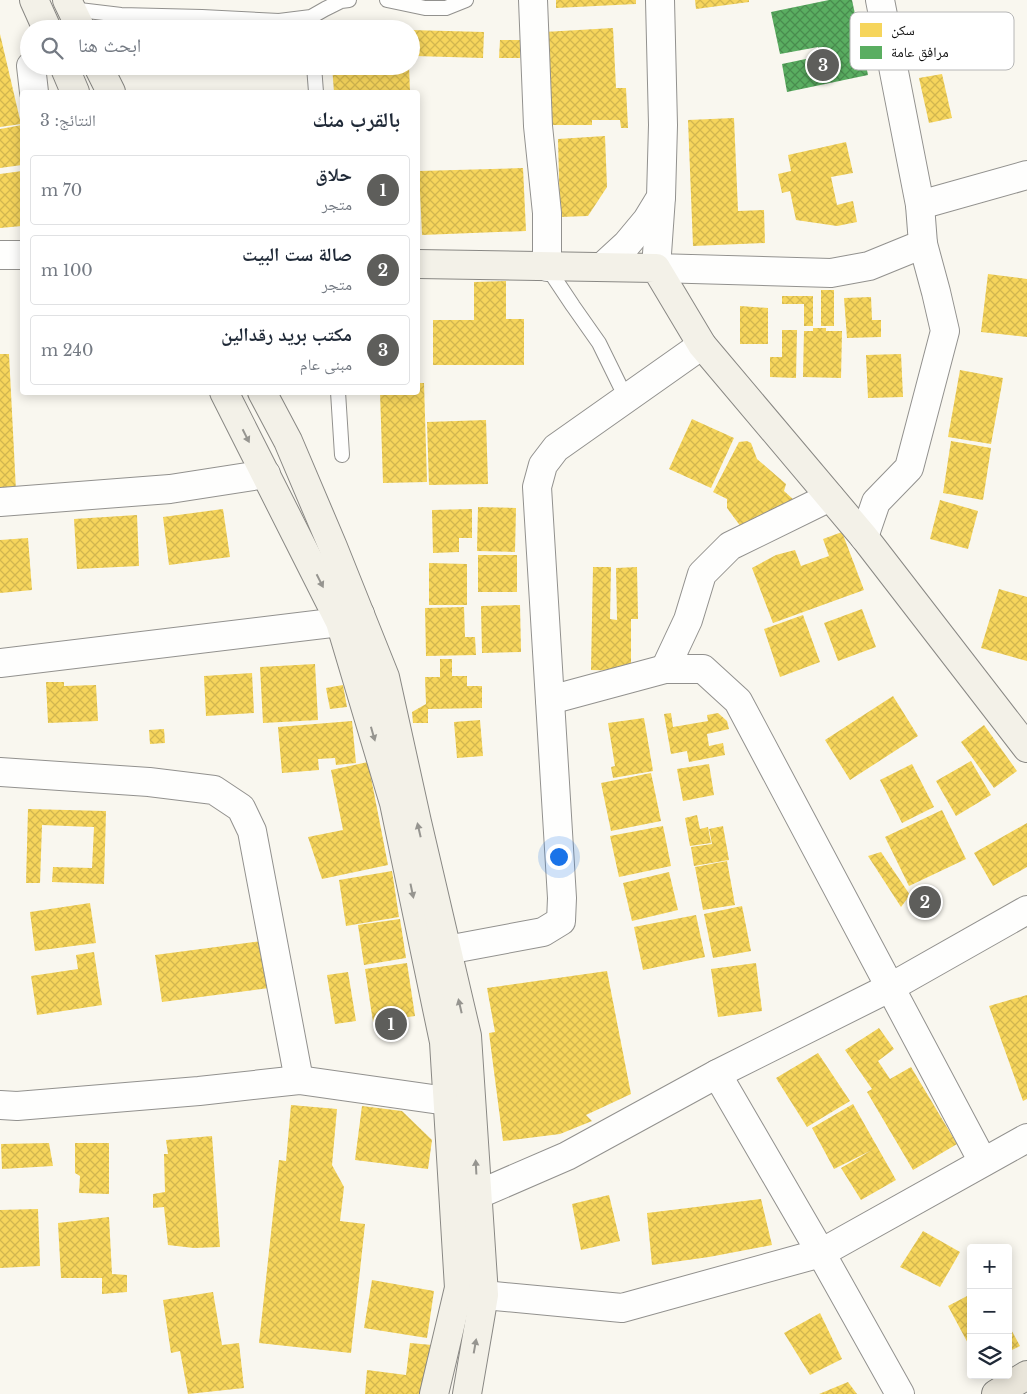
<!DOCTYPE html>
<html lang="ar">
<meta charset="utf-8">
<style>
:root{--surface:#fff;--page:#f2f2f3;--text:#1f2937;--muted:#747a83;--line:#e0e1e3;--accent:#5e5e5b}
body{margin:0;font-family:"Libre Baskerville","Noto Naskh Arabic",serif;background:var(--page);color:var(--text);direction:rtl}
.controls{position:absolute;right:15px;bottom:15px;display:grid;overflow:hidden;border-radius:5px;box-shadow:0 2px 12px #0003}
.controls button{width:45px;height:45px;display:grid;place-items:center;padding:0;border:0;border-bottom:1px solid var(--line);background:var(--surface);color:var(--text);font:25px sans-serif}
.you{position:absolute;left:558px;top:856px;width:18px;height:18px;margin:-12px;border:4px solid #fff;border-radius:50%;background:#1a73e8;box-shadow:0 0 0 8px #1a73e833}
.badge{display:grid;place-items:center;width:32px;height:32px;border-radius:50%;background:var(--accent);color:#fff;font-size:16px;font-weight:700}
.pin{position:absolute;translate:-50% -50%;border:2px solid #fff;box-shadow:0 1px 5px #0006}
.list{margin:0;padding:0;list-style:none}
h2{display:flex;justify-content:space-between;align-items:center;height:65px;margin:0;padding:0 20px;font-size:21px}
h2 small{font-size:16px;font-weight:400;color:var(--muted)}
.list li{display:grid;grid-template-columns:32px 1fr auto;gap:15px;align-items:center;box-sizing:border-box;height:70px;margin:0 10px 10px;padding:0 10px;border:1px solid var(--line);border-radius:5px}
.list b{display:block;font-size:19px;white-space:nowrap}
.list p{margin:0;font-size:16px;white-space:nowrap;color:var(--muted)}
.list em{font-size:16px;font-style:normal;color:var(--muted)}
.icon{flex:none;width:28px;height:28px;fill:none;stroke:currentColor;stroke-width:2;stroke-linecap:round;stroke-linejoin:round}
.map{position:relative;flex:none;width:1027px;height:1394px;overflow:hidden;direction:ltr}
.search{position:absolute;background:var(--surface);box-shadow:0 2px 12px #0003;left:20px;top:20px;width:400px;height:55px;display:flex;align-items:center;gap:12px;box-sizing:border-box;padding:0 18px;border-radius:28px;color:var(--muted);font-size:19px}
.panel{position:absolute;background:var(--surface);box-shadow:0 2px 12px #0003;left:20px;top:90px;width:400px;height:305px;border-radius:5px;direction:rtl}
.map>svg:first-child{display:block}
.homes{fill:url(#homes-cross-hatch)}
.public{fill:url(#public-cross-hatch)}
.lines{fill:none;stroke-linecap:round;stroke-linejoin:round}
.lane-casing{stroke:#92918e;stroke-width:16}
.street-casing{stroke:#92918e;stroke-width:30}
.secondary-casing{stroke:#898884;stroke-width:30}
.primary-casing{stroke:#7f7f7b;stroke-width:30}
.lane{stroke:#fefefd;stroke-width:14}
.street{stroke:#fefefd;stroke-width:28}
.secondary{stroke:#f3f1e8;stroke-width:28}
.primary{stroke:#e9e5da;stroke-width:28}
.oneway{fill:#969590}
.key{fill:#fff;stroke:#b6b6b6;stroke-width:1}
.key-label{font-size:14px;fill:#0b0b0b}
</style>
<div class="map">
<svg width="1027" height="1394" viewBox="0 0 1027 1394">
<defs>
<pattern id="homes-cross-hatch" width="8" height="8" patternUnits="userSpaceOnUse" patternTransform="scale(1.25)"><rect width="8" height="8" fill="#f6d55c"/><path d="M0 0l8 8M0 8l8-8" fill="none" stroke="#d2b64f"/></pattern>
<pattern id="public-cross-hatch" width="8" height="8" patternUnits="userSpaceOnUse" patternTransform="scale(1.25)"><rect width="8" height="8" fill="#5aae61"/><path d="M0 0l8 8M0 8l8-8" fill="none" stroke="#498c4e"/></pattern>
</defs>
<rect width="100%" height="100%" fill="#f9f7ef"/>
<!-- homes -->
<g class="homes">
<path d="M556 0H636V4L556 8Z"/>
<path d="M695 0H749V2L696 9Z"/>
<path d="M613 28 616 88H626L628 128H621L620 120H592V125H549L544 32Z"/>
<path d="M411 30 484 32 483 58 415 56 416 44H411Z"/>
<path d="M0 34 21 124 0 127Z"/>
<path d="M500 40H520V58H499Z"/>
<path d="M332 66H409L410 92H334Z"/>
<path d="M942 74 952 118 929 123 919 78Z"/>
<path d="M734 118 738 211 764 210 765 243 693 246 688 120Z"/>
<path d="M22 125V165L0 168V129Z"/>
<path d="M605 136 607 187 588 216 560 217 558 139Z"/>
<path d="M846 142 853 173 831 177 837 205 853 201 857 222 837 226 796 220 790 191 782 193 778 174 791 171 788 155Z"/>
<path d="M523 168 526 231 422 235 419 171Z"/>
<path d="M22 171V226L0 228V174Z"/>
<path d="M988 274 1027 279V337L981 332Z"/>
<path d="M506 281V319H524V365H433V320H474V282Z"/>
<rect x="821" y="290" width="13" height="36"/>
<path d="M782 296H813V326H804V304H782Z"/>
<path d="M871 297 872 320H881V337L847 338 844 298Z"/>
<path d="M740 306 768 308V344H740Z"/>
<path d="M813 328H826V331H842L841 378 803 377 804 331H813Z"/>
<path d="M782 330H797L796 378 770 377V357H782Z"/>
<path d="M0 354H9L16 491 0 492Z"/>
<path d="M901 354 903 397 868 398 866 355Z"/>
<path d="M960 370 1003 378 991 444 948 437Z"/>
<path d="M418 383H424L427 482 383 483 380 392H418Z"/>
<path d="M692 419 734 438 711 488 669 469Z"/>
<path d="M486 420 488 484 429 485 427 422Z"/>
<path d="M747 441 751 443 757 459 786 484 784 491 794 500 792 505 741 527 727 508V499L713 492 739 442Z"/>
<path d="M951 441 991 448 983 500 943 493Z"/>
<path d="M940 500 978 511 968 549 930 539Z"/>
<path d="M478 507 516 508 515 552 477 551Z"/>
<path d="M223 509 230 557 169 565 163 517Z"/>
<path d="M472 509V538H459V552L433 553 432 510Z"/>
<path d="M137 515 139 566 77 569 74 519Z"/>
<path d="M842 532 864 590 773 623 752 568 776 555 795 550 801 566 829 556 823 539Z"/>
<path d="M28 538 32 590 0 593V540Z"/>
<rect x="478" y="555" width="39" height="37"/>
<path d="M429 563 467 564V605H429Z"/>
<path d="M593 567H611L610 619 617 620 616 568 637 567 638 619H631V671L591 670Z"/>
<path d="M999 589 1027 597V661L981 648Z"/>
<path d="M520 605 521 652 482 653 481 606Z"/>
<path d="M464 607 465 637H475L476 655 426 656 425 608Z"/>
<path d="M862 609 876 647 838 661 824 623Z"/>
<path d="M803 615 820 662 780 677 764 629Z"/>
<path d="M440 659H452V676H467V686H482V708L428 709V723H413L412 712 426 704 425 677H440Z"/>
<path d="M315 664 318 720 263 723 260 667Z"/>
<path d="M252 673 254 713 206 716 204 676Z"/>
<path d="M46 682H64V686L96 685 98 721 48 723Z"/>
<path d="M343 685 347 707 330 709 326 688Z"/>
<path d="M893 696 918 736 850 780 825 740Z"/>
<path d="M671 713 673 727 708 721 707 715 718 713 727 721 729 729 707 734 709 746 723 743 725 755 689 762 687 751 671 754 664 714Z"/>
<path d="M644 718 653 771 613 778 611 767 615 766 608 723Z"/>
<path d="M480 720 483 756 457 758 454 722Z"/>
<path d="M352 721 356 763 336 765 335 758 318 759 319 770 282 773 278 727Z"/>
<path d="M984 725 1017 771 994 788 961 742Z"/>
<path d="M164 729 165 743 150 744 149 730Z"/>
<path d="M971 761 991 795 956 816 936 781Z"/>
<path d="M368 762 388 865 322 879 308 837 343 830 331 770Z"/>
<path d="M709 764 714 795 683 801 677 769Z"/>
<path d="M912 764 934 807 902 823 880 780Z"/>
<path d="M651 773 661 821 611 831 601 783Z"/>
<path d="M28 809 106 811 104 884 52 882 53 867 92 868 94 827 42 825 40 883H26Z"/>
<path d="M942 810 966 859 909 886 885 837Z"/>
<path d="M697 815 700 829 708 827 711 843 690 846 685 818Z"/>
<path d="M1027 823V867L993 886 974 853Z"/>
<path d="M663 826 671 866 619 877 610 836Z"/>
<path d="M723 826 729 860 694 866 691 847 712 844 709 829Z"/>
<path d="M881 852 910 895 901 907 868 856Z"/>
<path d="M727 861 735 905 703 910 695 867Z"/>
<path d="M392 871 399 917 346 926 339 880Z"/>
<path d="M669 872 678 910 632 921 623 883Z"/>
<path d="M90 903 96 943 35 951 30 912Z"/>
<path d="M742 906 751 951 713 958 704 914Z"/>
<path d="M696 915 705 957 643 970 634 927Z"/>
<path d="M400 919 406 958 364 965 358 925Z"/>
<path d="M262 941 269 988 162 1002 155 955Z"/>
<path d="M94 952 102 1005 37 1015 31 976 78 969 76 955Z"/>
<path d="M407 963 415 1016 373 1022 365 969Z"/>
<path d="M756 963 762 1011 718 1017 711 969Z"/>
<path d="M607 971 631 1094 586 1115 592 1121 560 1134 503 1141 489 1033 495 1032 487 988Z"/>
<path d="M348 972 356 1021 335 1024 327 975Z"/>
<path d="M1027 995V1099L1023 1101 989 1006Z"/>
<path d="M879 1028 894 1049 878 1061 890 1079 911 1067 957 1144 913 1170 867 1092 872 1089 845 1050Z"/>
<path d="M818 1053 850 1101 807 1127 776 1078Z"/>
<path d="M853 1104 896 1180 861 1200 841 1168 872 1150 834 1169 812 1128Z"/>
<path d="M291 1105 337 1109 332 1165 344 1187 340 1221 365 1224 351 1353 259 1343 279 1160 286 1161Z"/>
<path d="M362 1106 402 1111 432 1140 428 1169 355 1160Z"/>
<path d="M212 1136 220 1247 194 1248 168 1245 164 1207 153 1208V1194L165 1192 164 1154H168L166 1140Z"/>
<path d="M49 1143 53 1166 2 1169 1 1144Z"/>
<path d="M75 1143H109V1194L79 1193 80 1176 75 1173Z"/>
<path d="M609 1195 620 1241 581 1250 572 1204Z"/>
<path d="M761 1199 772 1245 709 1257 652 1265 647 1213Z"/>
<path d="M38 1209 40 1266 0 1268V1210Z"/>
<path d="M109 1217 112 1274 127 1275V1292L102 1294V1278H61L58 1223Z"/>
<path d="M923 1231 960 1252 940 1287 900 1267Z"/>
<path d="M372 1280 434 1291 427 1338 364 1328Z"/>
<path d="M213 1292 222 1345 239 1343 244 1388 188 1394 180 1351 171 1353 163 1300Z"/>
<path d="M971 1294V1349L948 1306Z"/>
<path d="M820 1313 842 1359 810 1375 784 1333Z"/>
<path d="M1008 1324 1020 1346 1008 1352Z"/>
<path d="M410 1343 432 1345 426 1394H365L367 1370 406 1375Z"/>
<path d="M848 1382 857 1394H819Z"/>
</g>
<!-- public -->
<path class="public" d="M829 0H852L868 75 787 92 782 64 820 56 818 47 780 54 771 12Z"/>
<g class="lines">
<!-- lane casing -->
<g class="lane-casing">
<g id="lane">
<path d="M387 0 425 8H446L466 0"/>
<path d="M71 9 121 15 202 17 279 21 311 17 325 9 341 1 349 0"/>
<path d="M314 66 316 92"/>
<path d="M547 267 573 306 599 343 626 398"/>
<path d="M338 392 342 455"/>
</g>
</g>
<!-- street casing -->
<g class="street-casing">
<g id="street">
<path d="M533 0 538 126 547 213V267"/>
<path d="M880 0 920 205 1027 175"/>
<path d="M31 66 34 92"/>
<path d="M661 197 656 268 831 273 869 266 923 244 920 205"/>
<path d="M0 255H22"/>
<path d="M602 267 627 244 647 220 661 197 663 125 660 0"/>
<path d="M0 502 170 489 266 474"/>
<path d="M864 537 876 502 909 468 945 331 936 292 923 244"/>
<path d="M0 663 340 622 360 614"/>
<path d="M665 669 688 620 702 574 730 546 830 497"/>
<path d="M550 700 665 669H703L738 701 983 1162"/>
<path d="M0 772 149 782 214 790 241 808 252 831 299 1080"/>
<path d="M447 950 543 932 561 921 562 898 537 487 543 465 556 448 702 345"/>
<path d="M717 1074 821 1253 900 1394"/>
<path d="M0 1105 17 1106 199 1091 299 1080 447 1101"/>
<path d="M477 1195 567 1156 717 1074 891 987 1027 910"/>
<path d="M484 1295 622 1308 821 1253 1027 1138"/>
</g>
</g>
<!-- secondary casing -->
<g class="secondary-casing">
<g id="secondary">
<path d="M34 0 47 29"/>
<path d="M67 0 81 29"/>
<path d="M64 66 75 92"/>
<path d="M98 66 111 92"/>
<path d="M418 264 656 268 702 345 864 537 1027 748"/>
<path d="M224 392 340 622 394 803 444 1042 459 1288 434 1394"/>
<path d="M262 392 288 441 333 547 385 677 417 822 467 1036 484 1295 467 1394"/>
</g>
</g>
<!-- primary casing -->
<g class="primary-casing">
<path id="primary" d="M996 1394 1027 1375"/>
</g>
<!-- lane -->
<use href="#lane" class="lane"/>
<!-- street -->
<use href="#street" class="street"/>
<!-- secondary -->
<use href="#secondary" class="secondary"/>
<!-- primary -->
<use href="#primary" class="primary"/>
</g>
<!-- one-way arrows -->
<defs><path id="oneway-solid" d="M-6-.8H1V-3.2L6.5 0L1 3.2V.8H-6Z" transform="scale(1.25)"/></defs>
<g class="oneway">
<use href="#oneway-solid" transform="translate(246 436) rotate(63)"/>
<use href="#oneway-solid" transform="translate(320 581) rotate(63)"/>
<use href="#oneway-solid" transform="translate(373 734) rotate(74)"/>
<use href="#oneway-solid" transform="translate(419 830) rotate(-103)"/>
<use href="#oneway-solid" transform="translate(412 891) rotate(78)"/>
<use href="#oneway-solid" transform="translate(460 1006) rotate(-103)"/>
<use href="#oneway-solid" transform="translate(476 1167) rotate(-93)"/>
<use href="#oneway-solid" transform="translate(475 1346) rotate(-80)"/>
</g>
<!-- legend -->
<rect x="850" y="12" width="164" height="58" rx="8" class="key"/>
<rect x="860" y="23" width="22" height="14" fill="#f6d55c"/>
<rect x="860" y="46" width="22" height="13" fill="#5aae61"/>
<g class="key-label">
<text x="891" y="35">سكن</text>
<text x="891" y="57">مرافق عامة</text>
</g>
</svg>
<div class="controls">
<button>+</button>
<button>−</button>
<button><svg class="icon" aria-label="layers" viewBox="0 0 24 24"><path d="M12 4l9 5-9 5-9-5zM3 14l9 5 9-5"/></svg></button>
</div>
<div class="you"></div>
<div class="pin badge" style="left:391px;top:1024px">1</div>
<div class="pin badge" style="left:925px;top:902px">2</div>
<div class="pin badge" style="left:823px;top:65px">3</div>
<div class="search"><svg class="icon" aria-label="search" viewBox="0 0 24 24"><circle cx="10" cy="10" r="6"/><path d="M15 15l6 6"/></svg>ابحث هنا</div>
<section class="panel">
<h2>بالقرب منك<small>النتائج: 3</small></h2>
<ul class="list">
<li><span class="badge">1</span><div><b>حلاق</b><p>متجر</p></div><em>70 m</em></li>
<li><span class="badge">2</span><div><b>صالة ست البيت</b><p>متجر</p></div><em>100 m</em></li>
<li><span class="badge">3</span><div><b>مكتب بريد رقدالين</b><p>مبنى عام</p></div><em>240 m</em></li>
</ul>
</section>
</div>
